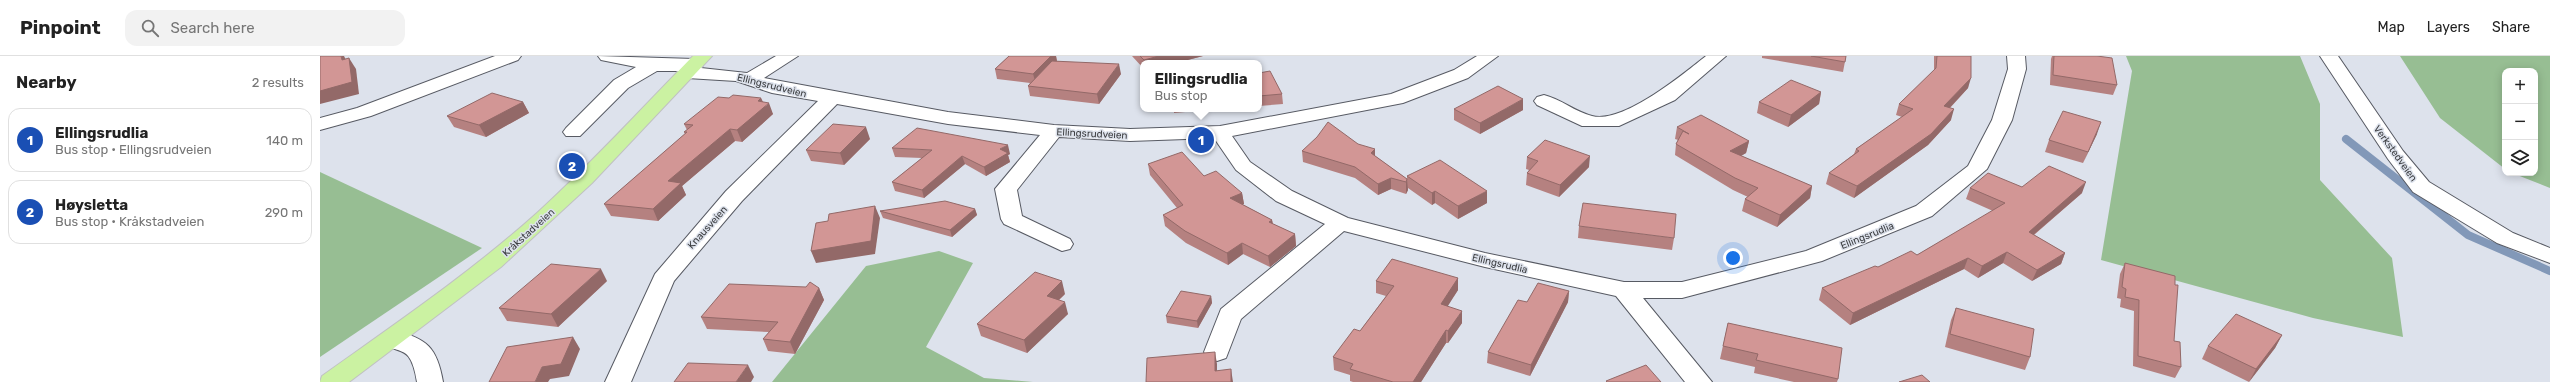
<!DOCTYPE html>
<meta charset="utf-8">
<style>
:root{--surface:#fff;--page:#f2f2f2;--text:#222;--muted:#767676;--line:#e0e0e0;--accent:#db2777}
body{margin:0;font-family:Rubik,sans-serif;background:var(--page);color:var(--text)}
.controls{position:absolute;right:12px;top:12px;display:grid;overflow:hidden;border-radius:8px;box-shadow:0 2px 10px #0003}
.controls button{width:36px;height:36px;display:grid;place-items:center;padding:0;border:0;border-bottom:1px solid var(--line);background:var(--surface);color:var(--text);font:20px sans-serif}
.you{position:absolute;left:1413px;top:202px;width:14px;height:14px;margin:-10px;border:3px solid #fff;border-radius:50%;background:#1a73e8;box-shadow:0 0 0 6px #1a73e833}
.badge{display:grid;place-items:center;width:26px;height:26px;border-radius:50%;background:var(--accent);color:#fff;font-size:13px;font-weight:700}
.pin{position:absolute;translate:-50% -50%;border:2px solid #fff;box-shadow:0 1px 4px #0006}
.popup{position:absolute;left:820px;top:4px;width:122px;height:52px;box-sizing:border-box;display:grid;place-content:center;border-radius:8px;background:var(--surface);filter:drop-shadow(0 1px 3px #0005);font-size:13px;white-space:nowrap;color:var(--muted)}
.popup b{font-size:15px;color:var(--text)}
.popup::after{content:'';position:absolute;left:50%;top:100%;margin-left:-8px;border:8px solid transparent;border-top-color:var(--surface)}
.list{margin:0;padding:0;list-style:none}
h2{display:flex;justify-content:space-between;align-items:center;height:52px;margin:0;padding:0 16px;font-size:17px}
h2 small{font-size:13px;font-weight:400;color:var(--muted)}
.list li{display:grid;grid-template-columns:26px 1fr auto;gap:12px;align-items:center;box-sizing:border-box;height:64px;margin:0 8px 8px;padding:0 8px;border:1px solid var(--line);border-radius:12px}
.list b{display:block;font-size:15px;white-space:nowrap}
.list p{margin:0;font-size:13px;white-space:nowrap;color:var(--muted)}
.list em{font-size:13px;font-style:normal;color:var(--muted)}
.icon{flex:none;width:22px;height:22px;fill:none;stroke:currentColor;stroke-width:2;stroke-linecap:round;stroke-linejoin:round}
.map{position:relative;flex:none;width:2230px;height:326px;overflow:hidden}
header{display:flex;align-items:center;gap:24px;box-sizing:border-box;height:56px;padding:0 20px;background:var(--surface);border-bottom:1px solid var(--line)}
header strong{font-size:19px}
nav{display:flex;gap:22px;margin-inline-start:auto;font-size:14px}
.search{width:280px;height:36px;background:var(--page);display:flex;align-items:center;gap:10px;box-sizing:border-box;padding:0 14px;border-radius:12px;color:var(--muted);font-size:15px}
main{display:flex}
aside{flex:1;background:var(--surface)}
.map>svg:first-child{display:block}
.forest{fill:#97be93}
.lines{fill:none;stroke-linecap:round;stroke-linejoin:round}
.stream{stroke:#8298b8;stroke-width:8}
.minor-casing{stroke:#575a63;stroke-width:2}
.major-casing{stroke:#c0c1c2;stroke-width:2}
.minor{fill:#fff;fill-rule:evenodd}
.major{fill:#cbf2a2;fill-rule:evenodd}
.wall{fill:#b58180}
.shaded-wall{fill:#936968}
.building{fill:#d29695;stroke:#936968}
.labels{text-anchor:middle;stroke-width:3;stroke-linejoin:round;paint-order:stroke}
.street-label{font-size:10px;fill:#3a3c3f;stroke:#dde2ec}
</style>
<header>
<strong>Pinpoint</strong>
<div class="search"><svg class="icon" aria-label="search" viewBox="0 0 24 24"><circle cx="10" cy="10" r="6"/><path d="M15 15l6 6"/></svg>Search here</div>
<nav><a>Map</a><a>Layers</a><a>Share</a></nav>
</header>
<main>
<aside>
<h2>Nearby<small>2 results</small></h2>
<ul class="list">
<li><span class="badge" style="background:#1a4fb4">1</span><div><b>Ellingsrudlia</b><p>Bus stop · Ellingsrudveien</p></div><em>140 m</em></li>
<li><span class="badge" style="background:#1a4fb4">2</span><div><b>Høysletta</b><p>Bus stop · Kråkstadveien</p></div><em>290 m</em></li>
</ul>
</aside>
<div class="map">
<svg width="2230" height="326" viewBox="0 0 2230 326">
<rect width="100%" height="100%" fill="#dde2ec"/>
<!-- forest -->
<g class="forest">
<path d="M1806 0H1980L2000 48V124L2072 202 2083 281 1993 262 1781 204 1812 15Z"/>
<path d="M2080 0H2230V132L2192 117H2215V15H2185V113L2120 62Z"/>
<path d="M0 116 162 192 0 301Z"/>
<path d="M619 195 653 207 606 291 664 322 713 326H452L546 210Z"/>
</g>
<g class="lines">
<!-- stream -->
<path class="stream" d="M2026 83 2148 179 2230 215"/>
<!-- minor casing -->
<g class="minor-casing">
<g id="minor">
<path d="M175 0H201L198 4 51 60 0 74V62L37 52Z"/>
<path d="M278 0 374 3 380 5 383 9 381 12 427 17 456 0H478L444 22 628 56 734 69 810 73 900 70 1071 38 1134 14 1157 0H1178L1148 22 1083 47 912 80 930 106 972 135 1028 162 1165 197 1304 226H1362L1486 195 1596 150 1648 110 1672 64 1688 13 1687 0H1705L1706 13 1692 64 1667 113 1612 160 1502 205 1362 242H1323L1392 326H1365L1296 240 1165 211 1024 175 921 263 906 302 897 305 888 302 884 296 901 253 1005 168 956 145 916 114 894 82 810 85 739 81 697 134 702 160 750 183 753 188 750 193 742 195 684 168 681 163 675 133 720 79 628 68 517 48 422 145 354 225 311 326H285L335 218 406 135 498 45 452 37 416 25 367 22 360 20 359 15H337L308 32 260 80H246L243 76 246 72 294 24 316 11 281 4Z"/>
<path d="M1386 0H1406L1355 44 1299 70H1262L1217 49 1214 45 1217 41 1224 39C1241 43 1255 56 1272 60 1303 68 1362 19 1386 0Z"/>
<path d="M2000 0H2018L2083 95 2109 126 2193 177 2230 192V207L2177 187 2093 136 2068 103Z"/>
<path d="M74 274C107 283 117 291 123 326H97C90 281 75 304 62 282L65 276Z"/>
</g>
</g>
<!-- major casing -->
<g class="major-casing">
<path id="major" d="M373 0H392L272 127 181 211 29 326H0L2 320C75 268 150 217 217 157 272 107 321 53 373 0Z"/>
</g>
<!-- minor -->
<use href="#minor" class="minor"/>
<!-- major -->
<use href="#major" class="major"/>
</g>
<!-- wall -->
<g class="wall">
<path d="M689 0H736L737 5 801 18 779 48 710 40 708 30 710 27 677 23 675 13Z"/>
<path d="M812 0H883L856 7H823V12Z"/>
<path d="M1442 0H1526L1523 16 1442 2Z"/>
<path d="M1614 0H1651L1648 32 1630 52 1631 64 1608 89 1534 142 1506 128 1509 117 1534 98 1536 93 1582 61 1576 59 1579 48 1614 15Z"/>
<path d="M1732 0H1777L1797 29 1793 39 1730 29 1731 3Z"/>
<path d="M939 17 962 38 963 48 939 50Z"/>
<path d="M1501 36 1499 48 1468 71 1437 57 1439 46Z"/>
<path d="M409 42H441L443 46 453 58 422 86 415 85 362 130 366 139 338 165 291 160 284 148 365 78 364 76 367 74 364 68Z"/>
<path d="M203 46 209 57 166 81 134 71 127 60Z"/>
<path d="M854 53H899L854 57Z"/>
<path d="M1134 53 1203 54 1160 78 1134 64Z"/>
<path d="M1357 71 1429 85 1426 97 1421 100 1492 130 1490 142 1457 171 1422 155 1425 143 1428 141 1413 134 1355 99 1356 88 1358 84 1355 83Z"/>
<path d="M1777 78 1763 107 1725 96 1729 84Z"/>
<path d="M550 83 524 109 491 105 486 94Z"/>
<path d="M572 92 690 98 688 99 690 106 666 120 645 108 604 142 575 135 572 126 602 102 575 101Z"/>
<path d="M982 95 1055 100 1087 123V120L1167 147 1138 163 1115 147 1112 149 1088 132V134L1086 138 1071 133 1058 139 1035 122 983 106Z"/>
<path d="M1207 101 1269 111 1239 141 1206 129 1207 117 1209 114 1206 113Z"/>
<path d="M828 108 884 120 922 137 924 148H922L952 164 953 168 975 178 976 190 950 211 923 198 908 209 866 187 845 170 843 159 857 152 830 119Z"/>
<path d="M1702 131 1762 137 1714 179 1745 197 1741 208 1712 225 1683 207 1658 222 1644 213 1530 269 1499 244 1502 232 1558 211 1597 199 1673 155 1646 143 1650 132Z"/>
<path d="M655 153 657 159 632 181 563 162 560 155Z"/>
<path d="M1259 170 1354 182 1352 194 1258 182Z"/>
<path d="M1805 207 1855 229 1854 285 1861 311 1855 322 1813 310 1814 255 1800 251 1801 243 1797 242 1800 218Z"/>
<path d="M1138 222V234L1127 250 1142 267 1128 287H1126L1101 326H1033L1030 325V319L1014 314 1013 301 1040 275 1066 240 1056 237V225Z"/>
<path d="M287 225 238 271 187 265 179 252Z"/>
<path d="M499 232 504 244 475 298 448 295 443 283 449 276 387 273 381 261Z"/>
<path d="M1249 235 1248 246 1210 320 1167 307 1168 296 1207 246Z"/>
<path d="M745 238 739 244 748 258 707 297 661 280 657 268Z"/>
<path d="M891 240 892 247 878 272 847 267 846 260Z"/>
<path d="M1636 252 1710 301 1705 314 1625 291 1631 264Z"/>
<path d="M1408 267 1518 323 1517 326H1474L1434 317 1435 311 1400 303Z"/>
<path d="M1962 279 1955 292 1929 326 1882 303 1888 290Z"/>
</g>
<!-- shaded-wall -->
<g class="shaded-wall">
<path d="M21 0H24L27 6 22 4Z"/>
<path d="M731 0H736L737 6 716 28 713 18Z"/>
<path d="M839 0H883L856 7H825L824 4Z"/>
<path d="M29 2 36 13 39 38 0 48V35Z"/>
<path d="M799 8 801 18 779 48 777 38Z"/>
<path d="M1651 22 1648 32 1621 61 1624 50Z"/>
<path d="M1501 36 1499 48 1468 71 1471 59Z"/>
<path d="M441 42 445 51 449 47 453 58 422 86 417 74 438 45Z"/>
<path d="M1203 43V54L1160 78V67Z"/>
<path d="M203 46 209 57 166 81 159 69Z"/>
<path d="M1634 53 1631 64 1608 89 1534 142 1537 130Z"/>
<path d="M1781 66 1777 78 1763 107 1768 96Z"/>
<path d="M546 71 550 83 524 109 520 97Z"/>
<path d="M410 73 415 85 362 130 366 139 338 165 333 153 348 125Z"/>
<path d="M1429 85 1426 97 1408 107 1410 95Z"/>
<path d="M688 89 690 98 688 99 690 106 666 120 664 111 680 93Z"/>
<path d="M1055 93V103L1051 97Z"/>
<path d="M642 100 645 108 604 142 602 134Z"/>
<path d="M1270 100 1269 111 1239 141 1240 129Z"/>
<path d="M1071 122V133L1058 139V128Z"/>
<path d="M1087 123 1088 134 1086 138V126Z"/>
<path d="M1766 126 1762 137 1704 187 1709 176Z"/>
<path d="M1492 130 1490 142 1457 171 1460 159Z"/>
<path d="M1115 135V147L1112 149V137Z"/>
<path d="M1167 135V147L1138 163V150Z"/>
<path d="M922 137 924 148 911 153 910 142Z"/>
<path d="M555 150 560 162 555 198 496 207 491 195Z"/>
<path d="M655 153 657 159 632 181 630 174Z"/>
<path d="M952 164 954 175 949 166Z"/>
<path d="M975 178 976 190 950 211 948 200Z"/>
<path d="M922 187 923 198 908 209 907 197Z"/>
<path d="M1687 196 1683 207 1658 222 1662 210Z"/>
<path d="M1745 197 1741 208 1712 225 1717 214Z"/>
<path d="M1648 202 1644 213 1530 269 1533 257Z"/>
<path d="M281 213 287 225 238 271 231 258Z"/>
<path d="M1138 222V234L1121 261V248Z"/>
<path d="M742 225 745 238 730 252 727 240Z"/>
<path d="M499 232 504 244 475 298 470 286Z"/>
<path d="M1249 235 1248 246 1210 320 1211 309Z"/>
<path d="M891 240 892 247 878 272 877 265Z"/>
<path d="M745 246 748 258 707 297 704 284Z"/>
<path d="M1142 255V267L1128 287V275Z"/>
<path d="M1126 274V287L1101 326H1093Z"/>
<path d="M1962 279 1955 292 1929 326 1936 313Z"/>
<path d="M253 281 260 293 249 320 230 323 228 326H215L222 311Z"/>
<path d="M895 296 897 308V326L895 315Z"/>
<path d="M428 309 434 321 431 326H416Z"/>
<path d="M911 313 913 326H911Z"/>
</g>
<!-- building -->
<g class="building">
<path d="M0 0H21L22 4 29 2 32 26 0 35Z"/>
<path d="M689 0H731L713 18 675 13Z"/>
<path d="M820 0H839L824 4Z"/>
<path d="M1491 0H1526L1525 6Z"/>
<path d="M1617 0H1651V22L1624 50 1634 53 1611 78 1537 130 1509 117 1539 95 1536 93 1593 53 1579 48 1616 12Z"/>
<path d="M1734 0H1777L1792 2 1797 29 1733 19Z"/>
<path d="M732 5 799 8 777 38 708 30Z"/>
<path d="M950 15 962 38 939 40V17Z"/>
<path d="M1471 24 1501 36 1471 59 1439 46Z"/>
<path d="M1178 30 1203 43 1160 67 1134 53Z"/>
<path d="M172 37 203 46 159 69 127 60Z"/>
<path d="M413 39 441 42 438 45 449 47 417 74 410 73 348 125 361 127 333 153 284 148 367 76H364L373 69 364 68 398 41 409 42Z"/>
<path d="M1743 55 1781 66 1768 96 1729 84Z"/>
<path d="M1381 59 1429 85 1410 95 1492 130 1460 159 1425 143 1438 132 1415 122 1356 88 1363 75 1369 78 1357 71Z"/>
<path d="M1008 66 1038 88 1055 93 1051 97 1087 123 1086 126 1071 122 1058 128 1035 111 982 95 997 81Z"/>
<path d="M513 68 546 71 520 97 486 94Z"/>
<path d="M597 72 688 89 680 93 688 97 664 111 642 100 602 134 572 126 612 94 572 92Z"/>
<path d="M1225 84 1270 100 1240 129 1207 117 1218 105 1207 101Z"/>
<path d="M862 96 884 120 896 115 922 137 910 142 952 164 949 166 975 178 948 200 922 187 907 197 865 175 843 159 863 149 828 108Z"/>
<path d="M1120 104 1167 135 1138 150 1115 135 1112 137 1087 120Z"/>
<path d="M1729 110 1766 126 1709 176 1745 197 1717 214 1687 196 1662 210 1648 202 1533 257 1502 232 1555 210 1558 211 1591 195 1597 199 1685 147 1650 132 1668 117 1702 131Z"/>
<path d="M625 145 655 153 630 174 560 155Z"/>
<path d="M1263 147 1356 158 1354 182 1259 170Z"/>
<path d="M555 150 551 185 491 195 496 167 508 165 509 158Z"/>
<path d="M1072 203 1138 222 1121 248 1142 255 1128 275 1126 274 1093 326H1073L1030 313 1033 308 1013 301 1034 273 1040 275 1074 230 1056 225Z"/>
<path d="M1805 207 1855 220V229H1858L1854 285 1860 286 1861 311 1818 300 1819 244 1805 241 1806 233 1802 231Z"/>
<path d="M231 208 281 213 231 258 179 252Z"/>
<path d="M715 216 742 225 727 240 745 246 704 284 657 268Z"/>
<path d="M490 226 499 232 470 286 443 283 458 266 381 261 409 228 486 231Z"/>
<path d="M1218 227 1249 235 1211 309 1168 296 1198 244 1207 246Z"/>
<path d="M861 235 891 240 877 265 846 260Z"/>
<path d="M1636 252 1714 273 1710 301 1630 278Z"/>
<path d="M1916 258 1962 279 1936 313 1888 290Z"/>
<path d="M1408 267 1522 292 1518 323 1436 304 1438 298 1403 290Z"/>
<path d="M253 281 241 308 222 311 215 326H169L187 291Z"/>
<path d="M895 296V315L911 313V326H826L827 302Z"/>
<path d="M368 307 428 309 416 326H354Z"/>
<path d="M1326 309 1341 326H1287L1286 325Z"/>
<path d="M1602 319 1610 326H1579Z"/>
</g>
<g class="labels">
<!-- street labels -->
<g class="street-label">
<text transform="translate(452 29) rotate(14)" y="4">Ellingsrudveien</text>
<text transform="translate(772 77) rotate(3)" y="4">Ellingsrudveien</text>
<text transform="translate(2076 97) rotate(54)" y="4">Verkstedveien</text>
<text transform="translate(387 171) rotate(-48)" y="4">Knausveien</text>
<text transform="translate(208 176) rotate(-42)" y="4">Kråkstadveien</text>
<text transform="translate(1547 179) rotate(-22)" y="4">Ellingsrudlia</text>
<text transform="translate(1180 207) rotate(13)" y="4">Ellingsrudlia</text>
</g>
</g>
</svg>
<div class="controls">
<button>+</button>
<button>−</button>
<button><svg class="icon" aria-label="layers" viewBox="0 0 24 24"><path d="M12 4l9 5-9 5-9-5zM3 14l9 5 9-5"/></svg></button>
</div>
<div class="you"></div>
<div class="pin badge" style="left:881px;top:84px;background:#1a4fb4">1</div>
<div class="popup"><b>Ellingsrudlia</b>Bus stop</div>
<div class="pin badge" style="left:252px;top:110px;background:#1a4fb4">2</div>
</div>
</main>
